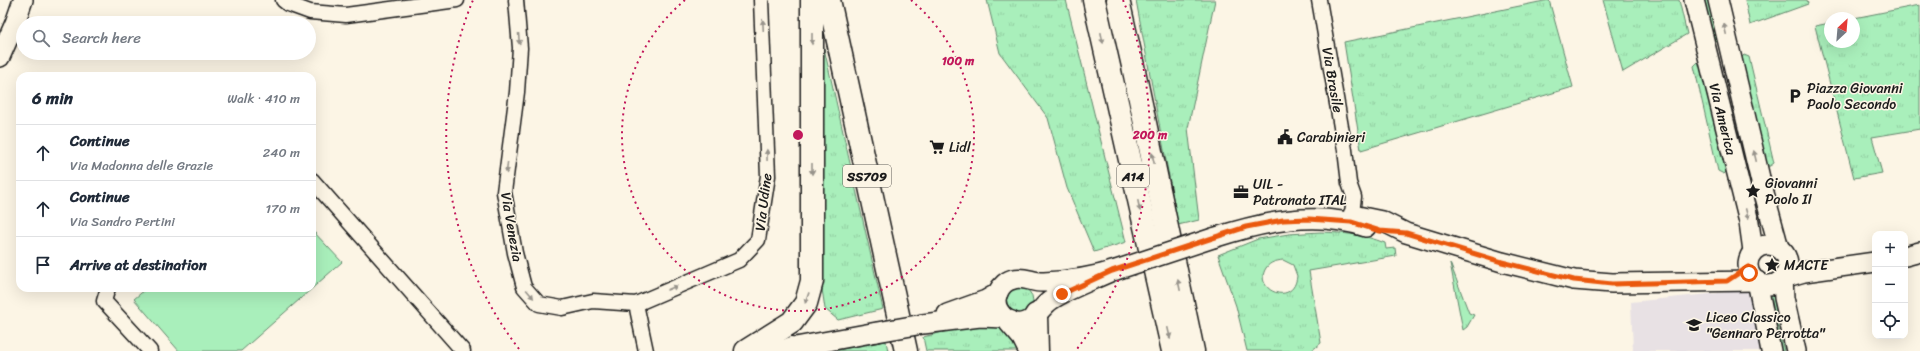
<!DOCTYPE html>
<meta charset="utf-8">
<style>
:root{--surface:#fff;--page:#f6f6f7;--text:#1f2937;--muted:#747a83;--line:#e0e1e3}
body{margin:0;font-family:Sriracha,sans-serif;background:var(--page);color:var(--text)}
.controls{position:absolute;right:12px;bottom:12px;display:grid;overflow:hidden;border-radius:8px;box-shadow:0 4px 16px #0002}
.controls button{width:36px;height:36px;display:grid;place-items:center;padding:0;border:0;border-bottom:1px solid var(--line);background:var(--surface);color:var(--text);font:20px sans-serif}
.compass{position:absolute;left:1824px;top:12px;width:36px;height:36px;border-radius:50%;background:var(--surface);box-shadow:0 4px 16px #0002;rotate:26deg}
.stop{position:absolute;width:12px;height:12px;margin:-9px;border:3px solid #ea580c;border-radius:50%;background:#fff}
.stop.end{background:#ea580c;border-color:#fff;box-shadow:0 1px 4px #0008}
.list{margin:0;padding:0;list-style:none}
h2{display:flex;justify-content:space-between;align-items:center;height:52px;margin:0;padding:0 16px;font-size:17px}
h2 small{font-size:13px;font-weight:400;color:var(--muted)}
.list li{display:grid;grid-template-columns:26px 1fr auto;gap:12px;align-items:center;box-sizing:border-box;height:56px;padding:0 16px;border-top:1px solid var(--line)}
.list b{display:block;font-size:15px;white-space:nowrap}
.list p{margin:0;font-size:13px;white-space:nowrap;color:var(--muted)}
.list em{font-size:13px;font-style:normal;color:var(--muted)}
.icon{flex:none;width:22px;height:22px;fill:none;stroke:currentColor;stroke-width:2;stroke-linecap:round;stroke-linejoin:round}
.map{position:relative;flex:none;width:1920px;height:351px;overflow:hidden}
.search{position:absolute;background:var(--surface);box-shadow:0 4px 16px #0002;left:16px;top:16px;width:300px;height:44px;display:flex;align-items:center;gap:10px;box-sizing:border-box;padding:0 14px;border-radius:22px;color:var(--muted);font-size:15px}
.panel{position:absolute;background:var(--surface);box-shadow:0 4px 16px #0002;left:16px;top:72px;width:300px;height:220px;border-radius:12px}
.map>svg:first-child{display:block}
.built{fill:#e8e1e4}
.grass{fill:url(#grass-tufts);stroke:#62866c;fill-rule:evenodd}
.pitch{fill:#a9efbb;stroke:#62866c}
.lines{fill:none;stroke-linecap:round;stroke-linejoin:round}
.street-casing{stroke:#1c1c1c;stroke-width:17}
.secondary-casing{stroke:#1c1c1c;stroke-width:22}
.highway-casing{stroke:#1c1c1c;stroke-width:25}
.street{stroke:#fcf5e5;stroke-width:14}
.secondary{stroke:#fcf5e5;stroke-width:19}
.highway{stroke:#fcf5e5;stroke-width:22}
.secondary-bridge-casing{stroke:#1c1c1c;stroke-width:22;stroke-linecap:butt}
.secondary-bridge{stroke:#fcf5e5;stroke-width:19}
.oneway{fill:#97938b}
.route{stroke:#ea580c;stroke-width:5}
.ring{fill:none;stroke:#c2185b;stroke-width:2;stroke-dasharray:2 4}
.labels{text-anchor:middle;stroke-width:3;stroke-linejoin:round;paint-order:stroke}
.shield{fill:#fcf5e5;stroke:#5f5d58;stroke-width:1}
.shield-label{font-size:13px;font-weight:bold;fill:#1c1c1c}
.street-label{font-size:14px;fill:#1c1c1c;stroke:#fcf5e5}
.poi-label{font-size:14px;fill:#1c1c1c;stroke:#fcf5e5;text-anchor:start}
.centre{fill:#c2185b;stroke:#fcf5e5;stroke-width:2}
.ring-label{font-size:12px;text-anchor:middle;font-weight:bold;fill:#c2185b;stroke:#fcf5e5;stroke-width:3;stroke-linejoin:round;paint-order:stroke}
</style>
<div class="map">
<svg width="1920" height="351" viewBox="0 0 1920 351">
<defs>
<pattern id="grass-tufts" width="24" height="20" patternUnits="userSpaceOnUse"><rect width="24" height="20" fill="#a9efbb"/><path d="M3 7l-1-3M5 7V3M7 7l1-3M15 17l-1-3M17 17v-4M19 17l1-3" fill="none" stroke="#91cca0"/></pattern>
</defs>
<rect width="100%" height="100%" fill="#fcf5e5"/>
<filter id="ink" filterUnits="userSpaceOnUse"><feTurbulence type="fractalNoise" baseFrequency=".025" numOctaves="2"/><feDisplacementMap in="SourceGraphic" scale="8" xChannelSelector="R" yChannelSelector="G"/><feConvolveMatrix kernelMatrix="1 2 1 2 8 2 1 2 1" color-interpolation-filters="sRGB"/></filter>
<g filter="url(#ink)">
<!-- built -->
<path class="built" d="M1748 290 1763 351H1633L1631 302Z"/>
<!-- grass -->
<g class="grass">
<path d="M987 0H1066L1126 242 1094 252 1067 188 1048 118 1000 53Z"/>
<path d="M1136 0H1215L1188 128 1199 220 1178 225Z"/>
<path d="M1549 0 1573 87 1361 150 1344 42Z"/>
<path d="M1603 0H1679L1687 34 1623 72Z"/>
<path d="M1702 0H1712L1722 40 1713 43Z"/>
<path d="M1745 0H1807L1808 4 1750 25Z"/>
<path d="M1920 5V129L1872 137 1882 173 1854 178 1815 26 1830 23V42H1854V18Z"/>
<path d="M821 35 883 309 838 320 825 309 821 282Z"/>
<path d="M1744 55 1749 57 1774 163 1770 166H1767L1740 59Z"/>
<path d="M1698 62 1701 63 1728 170 1724 174 1718 171 1694 66Z"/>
<path d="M1320 232C1345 233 1362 234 1385 243L1386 249 1395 248 1396 256 1309 271 1321 343 1311 351H1247L1236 306 1218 255 1258 239 1289 234ZM1283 260 1293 265 1297 276C1294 308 1252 290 1266 268 1270 262 1276 261 1283 260Z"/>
<path d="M1450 263 1469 313 1474 315 1467 327 1463 330Z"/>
<circle cx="1019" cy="301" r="14"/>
<path d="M1770 293 1774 295 1777 321 1784 351H1779L1776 321 1768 296Z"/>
<path d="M983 322 999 323 1024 351H926L923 337Z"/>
<path d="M886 341 888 351H832Z"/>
</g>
<!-- pitch -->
<path class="pitch" d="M312 230 342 262 241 351H179L134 299 147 288H312Z"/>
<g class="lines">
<!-- street casing -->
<g class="street-casing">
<g id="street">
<path d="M283 0 288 4 310 12 346 15 457 0"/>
<path d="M516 0 520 48 517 92 504 192 515 253 524 287 539 304 562 308 593 301 636 304 739 260 758 240 768 176 761 0"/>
<path d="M1319 0 1345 150 1349 183 1354 197 1352 213"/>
<path d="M312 180 463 351"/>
<path d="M108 288 104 301 150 351"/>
<path d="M636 304 646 351"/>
</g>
</g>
<!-- secondary casing -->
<g class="secondary-casing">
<g id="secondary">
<path d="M1694 0 1749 222 1753 251"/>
<path d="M1718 0 1760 178 1779 248"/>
<path d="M0 57 15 23 23 0"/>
<path d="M1353 215 1382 221 1406 233 1502 262 1574 280 1612 283 1757 281"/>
<path d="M1213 238C1262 222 1316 210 1366 227"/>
<circle cx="1768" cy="265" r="20"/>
<path d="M1905 256 1920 252"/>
<path d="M1112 271C1095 279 1066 290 1051 300 1042 306 1037 318 1026 322 1009 328 990 309 998 292 1001 286 1007 280 1014 279 1024 276 1034 283 1044 282 1067 281 1094 277 1116 270"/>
<path d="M1783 278 1804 272 1875 262"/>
<path d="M1783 278 1784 298 1796 351"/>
<path d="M1757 281 1771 351"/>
<path d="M947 314 986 300 998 293"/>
<path d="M923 324 980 317 1004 318"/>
<path d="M774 351 877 332"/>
</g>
</g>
<!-- highway casing -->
<g class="highway-casing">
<g id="highway">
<path d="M829 0 906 351"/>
<path d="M1094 0 1173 351"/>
<path d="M1118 0 1133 66 1193 351"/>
<path d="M1036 315 1037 351"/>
<path d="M1010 322 1023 337 1030 351"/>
<path d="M746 351 792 322 806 303 812 281V0"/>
<path d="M790 351 792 348"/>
</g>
</g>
<!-- street -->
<use href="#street" class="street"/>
<!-- secondary -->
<use href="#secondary" class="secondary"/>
<!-- highway -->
<use href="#highway" class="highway"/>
<!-- secondary-bridge casing -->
<g class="secondary-bridge-casing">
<g id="secondary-bridge">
<path d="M1116 270 1213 238"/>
<path d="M877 332 923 324"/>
</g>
</g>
<!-- secondary-bridge -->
<use href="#secondary-bridge" class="secondary-bridge"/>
</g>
<!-- one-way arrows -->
<defs><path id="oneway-solid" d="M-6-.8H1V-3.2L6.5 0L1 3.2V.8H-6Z"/></defs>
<g class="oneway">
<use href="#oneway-solid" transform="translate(763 25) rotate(-93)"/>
<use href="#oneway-solid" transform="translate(1725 29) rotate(-103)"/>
<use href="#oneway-solid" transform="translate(1102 38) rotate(78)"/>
<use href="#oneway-solid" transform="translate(519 39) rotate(85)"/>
<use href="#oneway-solid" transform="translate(812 39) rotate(90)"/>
<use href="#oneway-solid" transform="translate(767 155) rotate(-91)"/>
<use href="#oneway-solid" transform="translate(1755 156) rotate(-103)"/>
<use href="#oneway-solid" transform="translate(1153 158) rotate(-102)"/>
<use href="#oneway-solid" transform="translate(507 168) rotate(96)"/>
<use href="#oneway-solid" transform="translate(812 169) rotate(90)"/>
<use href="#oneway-solid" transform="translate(1139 206) rotate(78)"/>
<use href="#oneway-solid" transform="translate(1747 214) rotate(75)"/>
<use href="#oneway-solid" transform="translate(1179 285) rotate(-102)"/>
<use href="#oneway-solid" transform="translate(672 288) rotate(-23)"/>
<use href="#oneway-solid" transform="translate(530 294) rotate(50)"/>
<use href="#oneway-solid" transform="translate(807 298) rotate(110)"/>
<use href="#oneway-solid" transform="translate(1169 333) rotate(77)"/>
</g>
</g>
<g class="lines" filter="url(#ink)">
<!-- route -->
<path class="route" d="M1062 294 1112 271 1246 227 1283 220 1309 219 1351 222 1380 231 1406 233 1502 262 1574 280 1612 284 1727 281 1748 267 1749 273"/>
</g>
<!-- distance rings -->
<g class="ring">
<path d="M911 0A176 176 0 1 1 685 0"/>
<path d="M519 349A352 352 0 0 1 473 0M1123 0A352 352 0 0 1 1077 349"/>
</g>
<!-- icons -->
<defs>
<g id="parking-bare" transform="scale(1.2)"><path d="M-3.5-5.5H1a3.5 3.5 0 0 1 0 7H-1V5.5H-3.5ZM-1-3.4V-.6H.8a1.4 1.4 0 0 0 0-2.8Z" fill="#1c1c1c" stroke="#fcf5e5" stroke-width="2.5" paint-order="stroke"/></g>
<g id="civic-bare" transform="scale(1.2)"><path d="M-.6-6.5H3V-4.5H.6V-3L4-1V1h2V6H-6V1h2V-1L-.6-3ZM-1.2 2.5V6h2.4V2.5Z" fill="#1c1c1c" stroke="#fcf5e5" stroke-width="2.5" paint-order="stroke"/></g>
<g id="supermarket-bare" transform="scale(1.2)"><path d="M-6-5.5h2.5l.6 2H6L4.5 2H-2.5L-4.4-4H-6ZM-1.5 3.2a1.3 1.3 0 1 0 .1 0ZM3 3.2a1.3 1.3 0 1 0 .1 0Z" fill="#1c1c1c" stroke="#fcf5e5" stroke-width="2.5" paint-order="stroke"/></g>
<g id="sight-bare" transform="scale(1.2)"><path d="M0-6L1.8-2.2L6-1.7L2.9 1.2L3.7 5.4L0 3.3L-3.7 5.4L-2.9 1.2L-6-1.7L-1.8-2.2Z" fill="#1c1c1c" stroke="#fcf5e5" stroke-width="2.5" paint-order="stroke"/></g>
<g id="office-bare" transform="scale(1.2)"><path d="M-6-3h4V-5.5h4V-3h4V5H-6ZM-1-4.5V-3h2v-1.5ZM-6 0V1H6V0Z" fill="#1c1c1c" stroke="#fcf5e5" stroke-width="2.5" paint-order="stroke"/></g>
<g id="university-bare" transform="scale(1.2)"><path d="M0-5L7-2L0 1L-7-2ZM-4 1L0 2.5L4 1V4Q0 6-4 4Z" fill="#1c1c1c" stroke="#fcf5e5" stroke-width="2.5" paint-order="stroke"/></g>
</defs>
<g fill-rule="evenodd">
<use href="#parking-bare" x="1795" y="96"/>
<use href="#civic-bare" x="1285" y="137"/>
<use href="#supermarket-bare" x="937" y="147"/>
<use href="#sight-bare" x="1753" y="191"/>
<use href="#office-bare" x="1241" y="192"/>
<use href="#sight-bare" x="1772" y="265"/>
<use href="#university-bare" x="1694" y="325"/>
</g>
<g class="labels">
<!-- shield labels -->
<g class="shield">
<rect x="843" y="165" width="48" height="22" rx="3"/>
<rect x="1117" y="165" width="32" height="22" rx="3"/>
</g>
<g class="shield-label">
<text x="867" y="181">SS709</text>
<text x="1133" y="181">A14</text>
</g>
<!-- street labels -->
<g class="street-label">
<text transform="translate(1333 80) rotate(80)" y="5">Via Brasile</text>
<text transform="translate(1723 119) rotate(76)" y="5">Via America</text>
<text transform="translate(763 202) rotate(-83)" y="5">Via Udine</text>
<text transform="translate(512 227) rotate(80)" y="5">Via Venezia</text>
</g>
<!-- poi labels -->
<g class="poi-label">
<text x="1807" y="93">Piazza Giovanni<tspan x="1807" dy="16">Paolo Secondo</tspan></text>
<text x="1297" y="142">Carabinieri</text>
<text x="949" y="152">Lidl</text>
<text x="1765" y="188">Giovanni<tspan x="1765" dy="16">Paolo II</tspan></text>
<text x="1253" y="189">UIL -<tspan x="1253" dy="16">Patronato ITAL</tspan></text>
<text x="1784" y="270">MACTE</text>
<text x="1706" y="322">Liceo Classico<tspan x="1706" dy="16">"Gennaro Perrotta"</tspan></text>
</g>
</g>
<circle cx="798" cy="135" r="6" class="centre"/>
<g class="ring-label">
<text x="958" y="65">100 m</text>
<text x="1150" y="139">200 m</text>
</g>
</svg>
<div class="controls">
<button>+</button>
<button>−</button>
<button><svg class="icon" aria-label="locate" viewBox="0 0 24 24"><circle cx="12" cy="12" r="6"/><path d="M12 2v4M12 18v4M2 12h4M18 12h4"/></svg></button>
</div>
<svg class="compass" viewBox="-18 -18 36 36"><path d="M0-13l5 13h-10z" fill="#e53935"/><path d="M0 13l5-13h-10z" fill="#747a83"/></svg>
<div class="stop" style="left:1749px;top:273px"></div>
<div class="stop end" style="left:1062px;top:294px"></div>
<div class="search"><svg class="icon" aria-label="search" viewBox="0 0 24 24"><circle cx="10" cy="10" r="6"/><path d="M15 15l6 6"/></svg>Search here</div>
<section class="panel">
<h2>6 min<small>Walk · 410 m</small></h2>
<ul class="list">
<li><svg class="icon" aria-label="ahead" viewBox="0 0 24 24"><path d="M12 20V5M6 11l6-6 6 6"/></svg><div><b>Continue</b><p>Via Madonna delle Grazie</p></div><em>240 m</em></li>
<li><svg class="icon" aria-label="ahead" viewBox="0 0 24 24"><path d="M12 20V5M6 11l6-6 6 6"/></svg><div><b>Continue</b><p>Via Sandro Pertini</p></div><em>170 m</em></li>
<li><svg class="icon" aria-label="arrive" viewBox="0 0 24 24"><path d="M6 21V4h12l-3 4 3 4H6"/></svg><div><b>Arrive at destination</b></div></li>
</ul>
</section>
</div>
